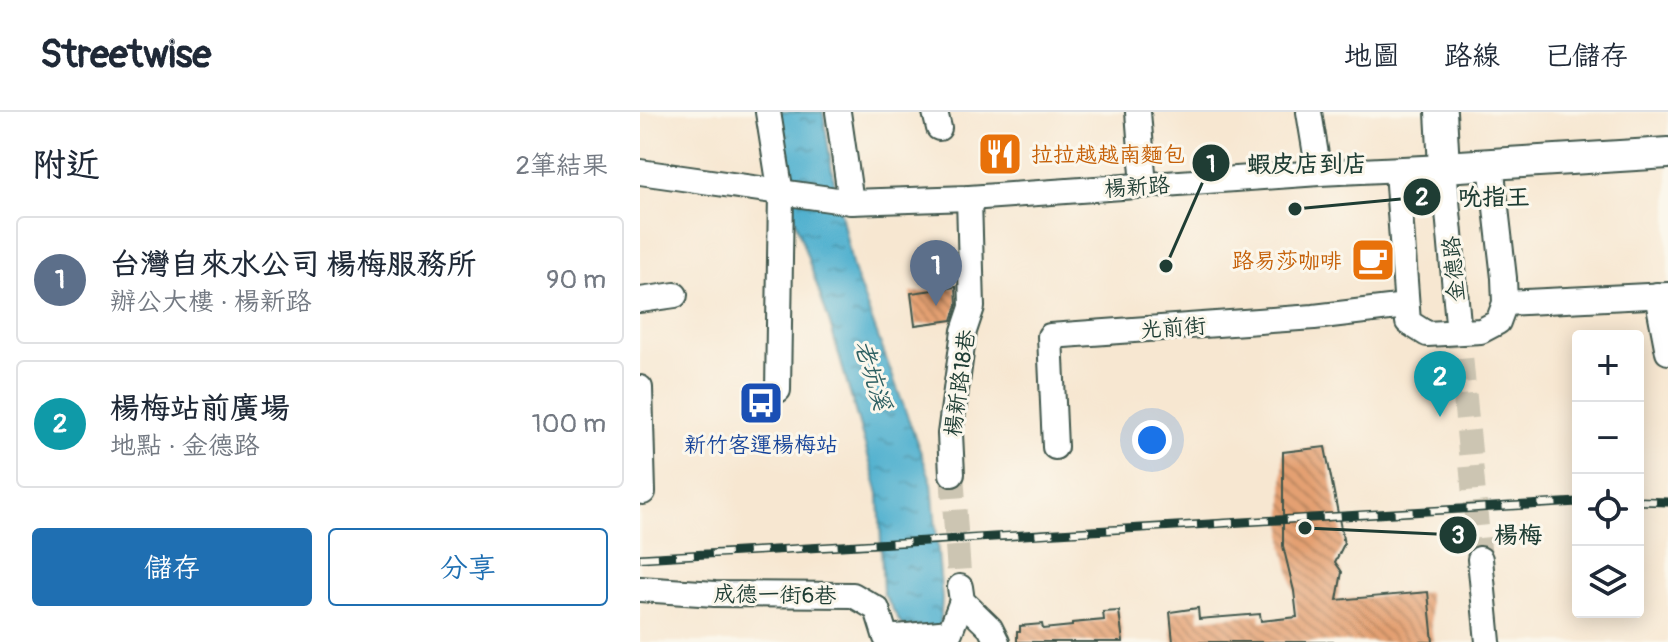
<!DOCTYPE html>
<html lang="zh-TW">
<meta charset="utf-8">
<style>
:root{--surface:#fff;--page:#f6f6f7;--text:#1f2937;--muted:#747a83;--line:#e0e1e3;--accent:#1f6fb2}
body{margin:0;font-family:Pangolin,"LXGW WenKai TC",sans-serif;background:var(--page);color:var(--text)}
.controls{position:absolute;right:24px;bottom:24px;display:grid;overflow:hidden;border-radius:8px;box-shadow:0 4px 20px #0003}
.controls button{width:72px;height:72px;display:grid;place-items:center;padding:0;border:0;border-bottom:2px solid var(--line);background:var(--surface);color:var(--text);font:40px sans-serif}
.you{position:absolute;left:512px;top:328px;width:28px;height:28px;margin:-20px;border:6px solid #fff;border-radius:50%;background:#1a73e8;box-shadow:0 0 0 12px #1a73e833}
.badge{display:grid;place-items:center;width:52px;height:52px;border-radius:50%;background:var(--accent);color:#fff;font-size:26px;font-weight:700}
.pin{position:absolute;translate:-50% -66px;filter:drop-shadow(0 2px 4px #0008)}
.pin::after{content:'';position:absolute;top:42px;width:28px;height:24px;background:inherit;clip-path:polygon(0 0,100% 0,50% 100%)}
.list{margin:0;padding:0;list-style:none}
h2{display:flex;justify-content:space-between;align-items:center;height:104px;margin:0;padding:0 32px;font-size:34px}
h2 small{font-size:26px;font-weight:400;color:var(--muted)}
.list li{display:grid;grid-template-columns:52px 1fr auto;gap:24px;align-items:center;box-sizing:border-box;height:128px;margin:0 16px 16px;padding:0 16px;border:2px solid var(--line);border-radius:8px}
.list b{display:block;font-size:30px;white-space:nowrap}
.list p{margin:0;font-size:26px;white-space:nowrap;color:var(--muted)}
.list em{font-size:26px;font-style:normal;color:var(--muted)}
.actions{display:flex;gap:16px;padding:24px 32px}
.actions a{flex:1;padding:18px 0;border:2px solid var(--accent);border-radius:8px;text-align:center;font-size:28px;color:var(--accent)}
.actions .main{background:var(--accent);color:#fff}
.icon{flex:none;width:44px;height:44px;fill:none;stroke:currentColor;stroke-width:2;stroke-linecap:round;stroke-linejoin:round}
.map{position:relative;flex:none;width:1028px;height:530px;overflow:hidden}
header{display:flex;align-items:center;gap:48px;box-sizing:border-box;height:112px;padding:0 40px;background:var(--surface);border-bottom:2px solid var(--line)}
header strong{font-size:38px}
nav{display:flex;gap:44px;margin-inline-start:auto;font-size:28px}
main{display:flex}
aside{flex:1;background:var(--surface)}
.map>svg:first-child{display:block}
.water{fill:url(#water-ripples);stroke:#387782;stroke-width:2}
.building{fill:url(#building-back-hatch)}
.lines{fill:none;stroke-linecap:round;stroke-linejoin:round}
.minor-tunnel{stroke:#ccc5b2;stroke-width:24;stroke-dasharray:24 12;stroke-linecap:butt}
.minor-casing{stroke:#3f564c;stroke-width:28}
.major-casing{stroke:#3f564c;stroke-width:34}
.minor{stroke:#fff;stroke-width:24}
.major{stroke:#fff;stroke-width:30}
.rail-casing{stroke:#1f3d34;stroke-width:9}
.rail{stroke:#fbf7ec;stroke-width:6;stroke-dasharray:18;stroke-linecap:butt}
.labels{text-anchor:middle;stroke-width:6;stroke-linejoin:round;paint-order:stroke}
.food-label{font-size:22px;fill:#c56008;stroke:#fbf7ec;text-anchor:start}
.street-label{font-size:22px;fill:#1f3d34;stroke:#fbf7ec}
.transit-label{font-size:22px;fill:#164399;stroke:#fbf7ec}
.water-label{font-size:24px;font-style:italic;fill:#2e6062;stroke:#fbf7ec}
.leader{fill:none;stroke:#1f3d34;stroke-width:3}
.callout-dot{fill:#1f3d34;stroke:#fbf7ec;stroke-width:3}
.mark-label{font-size:24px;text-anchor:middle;font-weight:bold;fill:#fff}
.callout-label{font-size:24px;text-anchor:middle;font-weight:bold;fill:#1f3d34;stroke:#fbf7ec;stroke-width:6;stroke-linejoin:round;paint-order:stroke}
</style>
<header>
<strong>Streetwise</strong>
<nav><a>地圖</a><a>路線</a><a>已儲存</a></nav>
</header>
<main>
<aside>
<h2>附近<small>2筆結果</small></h2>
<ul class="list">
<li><span class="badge" style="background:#5c6f8a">1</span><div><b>台灣自來水公司 楊梅服務所</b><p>辦公大樓 · 楊新路</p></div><em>90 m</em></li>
<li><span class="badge" style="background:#0f9aa8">2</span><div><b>楊梅站前廣場</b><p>地點 · 金德路</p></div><em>100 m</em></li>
</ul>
<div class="actions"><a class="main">儲存</a><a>分享</a></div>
</aside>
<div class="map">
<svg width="1028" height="530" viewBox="0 0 1028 530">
<defs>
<pattern id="water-ripples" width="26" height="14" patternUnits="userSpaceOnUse" patternTransform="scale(2)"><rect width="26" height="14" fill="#51b1cf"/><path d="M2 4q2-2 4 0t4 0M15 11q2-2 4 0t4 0" fill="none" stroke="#4391a9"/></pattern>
<pattern id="building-back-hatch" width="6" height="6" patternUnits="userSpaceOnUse" patternTransform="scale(2)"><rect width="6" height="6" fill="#e4a072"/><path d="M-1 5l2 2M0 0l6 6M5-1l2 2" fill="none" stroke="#b8845e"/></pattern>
</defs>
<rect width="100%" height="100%" fill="#fbf7ec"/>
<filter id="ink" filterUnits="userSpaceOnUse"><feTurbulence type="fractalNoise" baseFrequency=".0125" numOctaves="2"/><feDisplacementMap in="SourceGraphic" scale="16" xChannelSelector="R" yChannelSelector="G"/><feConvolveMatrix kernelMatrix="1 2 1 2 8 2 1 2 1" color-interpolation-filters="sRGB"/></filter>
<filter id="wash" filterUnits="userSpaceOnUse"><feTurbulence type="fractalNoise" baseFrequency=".006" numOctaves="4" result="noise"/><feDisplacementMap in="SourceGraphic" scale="32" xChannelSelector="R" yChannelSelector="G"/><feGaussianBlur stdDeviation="1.8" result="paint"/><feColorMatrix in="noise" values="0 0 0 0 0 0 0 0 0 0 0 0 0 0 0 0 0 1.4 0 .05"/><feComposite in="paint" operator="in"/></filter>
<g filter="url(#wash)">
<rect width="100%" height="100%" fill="#f7e7d1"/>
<!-- water -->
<path class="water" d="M137 0H183L192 59 213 157 292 371 302 487 299 530 262 513 243 481 239 382 190 212 155 108Z"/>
<g id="blocks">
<!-- building -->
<g class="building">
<path d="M316 175 317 193 312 208 275 213 271 181Z"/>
<path d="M685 335 704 432 695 450 702 460 697 488 788 480 793 530H533L530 500 558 496 559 507 620 502 621 509 657 505 654 479 643 434V340Z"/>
<path d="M479 499 483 530H377V520H380V514L402 512 403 517 432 514V511L464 508 463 500Z"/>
</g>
</g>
</g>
<g filter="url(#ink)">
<use href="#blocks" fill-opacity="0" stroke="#3f564c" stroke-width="2"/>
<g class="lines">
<!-- minor-tunnel -->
<g class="minor-tunnel">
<path d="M818 211 840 447"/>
<path d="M312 362 320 475"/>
</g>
<!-- minor casing -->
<g class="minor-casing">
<g id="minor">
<path d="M128 0 141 82 138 278"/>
<path d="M198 0 211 90"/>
<path d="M295 0 299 16"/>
<path d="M498 0 504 74"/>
<path d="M669 0 679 61"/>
<path d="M757 59 768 210 787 222 841 219 858 210 865 191 864 166 851 52"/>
<path d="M0 60 211 90 329 86 679 61 804 55 818 211"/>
<path d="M1017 183 1028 240"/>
<path d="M0 188 35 183"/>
<path d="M865 191 1028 183"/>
<path d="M0 276 3 380"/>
<path d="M415 335 410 224 674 205 766 194"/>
<path d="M312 362 310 322 324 219 332 195 329 86"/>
<path d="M840 447 848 530"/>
<path d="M320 475 322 489 350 516 357 530"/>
<path d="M0 477 75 482 213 483 237 497 246 526 310 520 322 489"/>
</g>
</g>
<!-- major casing -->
<g class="major-casing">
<path id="major" d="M801 0 804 55 1028 41"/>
</g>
<!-- minor -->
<use href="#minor" class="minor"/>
<!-- major -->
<use href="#major" class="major"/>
<!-- rail casing -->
<g class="rail-casing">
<g id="rail">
<path d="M998 389 1028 390"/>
<path d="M0 446 938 390"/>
</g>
</g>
<!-- rail -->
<use href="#rail" class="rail"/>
</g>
</g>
<!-- icons -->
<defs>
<g id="restaurant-square" transform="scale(2.3)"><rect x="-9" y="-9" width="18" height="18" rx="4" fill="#e8710a" stroke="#fbf7ec"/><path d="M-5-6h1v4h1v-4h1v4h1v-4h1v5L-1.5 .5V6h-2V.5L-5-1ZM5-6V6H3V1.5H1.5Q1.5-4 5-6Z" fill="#fff"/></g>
<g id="cafe-square" transform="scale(2.3)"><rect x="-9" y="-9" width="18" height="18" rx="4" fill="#e8710a" stroke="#fbf7ec"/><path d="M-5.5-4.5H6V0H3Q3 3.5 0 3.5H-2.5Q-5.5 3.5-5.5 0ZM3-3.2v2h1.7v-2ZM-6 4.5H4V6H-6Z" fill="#fff"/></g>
<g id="bus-square" transform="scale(2.3)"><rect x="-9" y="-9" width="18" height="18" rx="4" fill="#1a4fb4" stroke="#fbf7ec"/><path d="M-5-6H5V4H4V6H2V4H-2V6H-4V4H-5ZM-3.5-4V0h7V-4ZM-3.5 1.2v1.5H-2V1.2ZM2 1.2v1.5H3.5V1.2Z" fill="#fff"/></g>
</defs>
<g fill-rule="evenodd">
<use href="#restaurant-square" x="360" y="42"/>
<use href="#cafe-square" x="733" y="148"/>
<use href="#bus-square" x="121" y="291"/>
</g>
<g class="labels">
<!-- food labels -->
<g class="food-label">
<text x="391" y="50">拉拉越越南麵包</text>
<text x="702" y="156" text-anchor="end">路易莎咖啡</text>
</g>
<!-- street labels -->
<g class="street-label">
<text transform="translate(497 74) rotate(-4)" y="8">楊新路</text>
<text transform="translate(813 157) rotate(-95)" y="8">金德路</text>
<text transform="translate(533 215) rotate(-4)" y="8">光前街</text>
<text transform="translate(319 271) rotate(-82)" y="8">楊新路18巷</text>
<text transform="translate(135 482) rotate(1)" y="8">成德一街6巷</text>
</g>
<!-- transit labels -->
<g class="transit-label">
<text x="121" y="340">新竹客運楊梅站</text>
</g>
<!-- water labels -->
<g class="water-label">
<text transform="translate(233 263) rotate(73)" y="8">老坑溪</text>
</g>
</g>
<!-- callouts -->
<path class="leader" d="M526 154L571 51M655 97L782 85M665 416L818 423"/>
<g class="callout-dot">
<circle cx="526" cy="154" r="8"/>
<circle cx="655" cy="97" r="8"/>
<circle cx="665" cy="416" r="8"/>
<circle cx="571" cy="51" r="20"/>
<circle cx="782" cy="85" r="20"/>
<circle cx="818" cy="423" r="20"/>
</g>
<g class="mark-label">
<text x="571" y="60">1</text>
<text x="782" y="93">2</text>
<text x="818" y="431">3</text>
</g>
<g class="callout-label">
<text x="667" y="60">蝦皮店到店</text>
<text x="854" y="93">吮指王</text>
<text x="878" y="431">楊梅</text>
</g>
</svg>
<div class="controls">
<button>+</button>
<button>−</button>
<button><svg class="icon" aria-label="locate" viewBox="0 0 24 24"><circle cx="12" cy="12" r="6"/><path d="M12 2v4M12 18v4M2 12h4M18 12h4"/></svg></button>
<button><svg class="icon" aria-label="layers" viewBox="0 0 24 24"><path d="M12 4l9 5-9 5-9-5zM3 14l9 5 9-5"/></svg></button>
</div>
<div class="you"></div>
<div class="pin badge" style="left:296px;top:194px;background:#5c6f8a">1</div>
<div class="pin badge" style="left:800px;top:305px;background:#0f9aa8">2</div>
</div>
</main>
